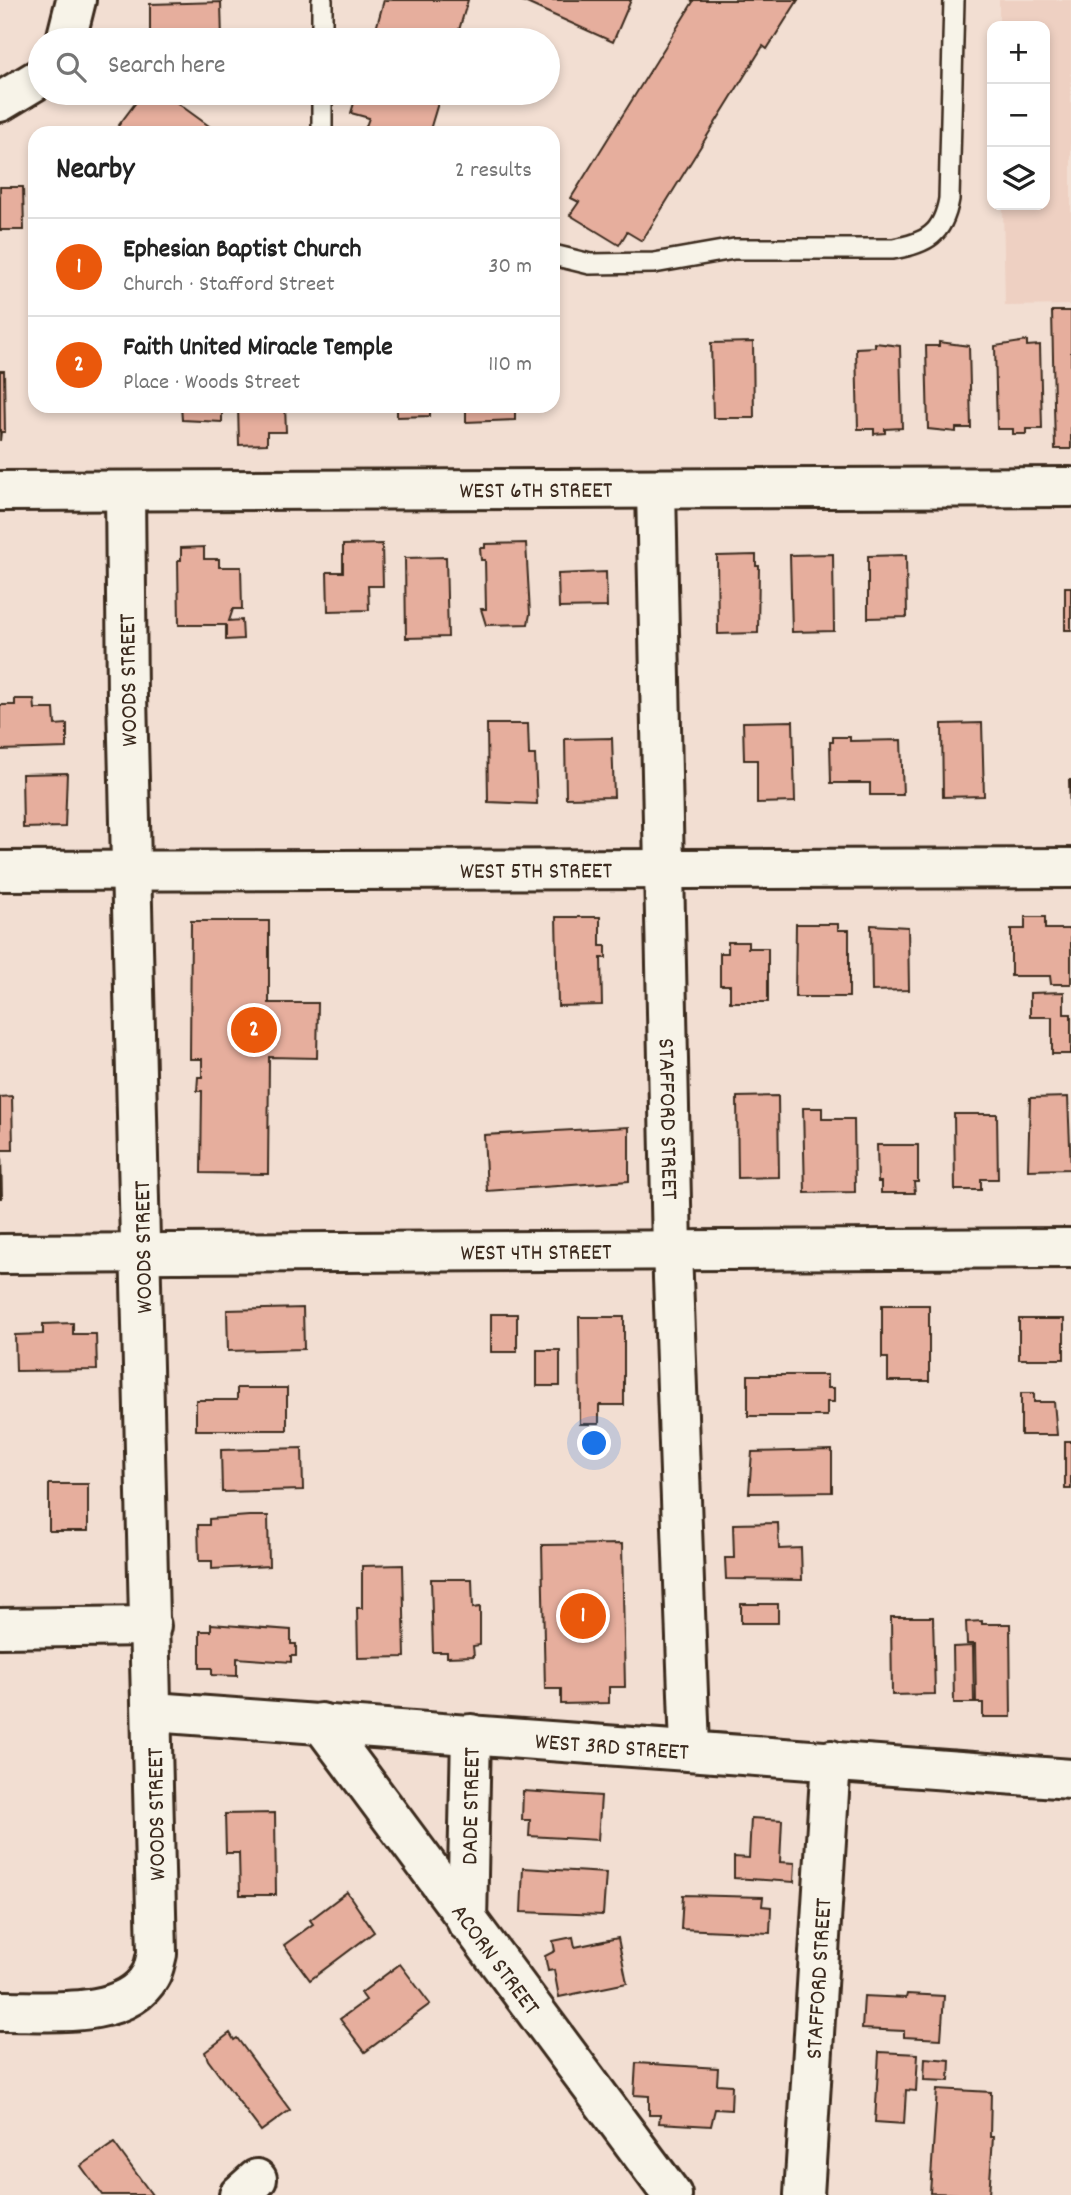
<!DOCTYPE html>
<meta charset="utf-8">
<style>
:root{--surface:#fff;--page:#f2f2f2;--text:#222;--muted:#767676;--line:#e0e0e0;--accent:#ea580c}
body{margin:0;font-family:Dekko,sans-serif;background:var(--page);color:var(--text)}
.controls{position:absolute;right:21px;top:21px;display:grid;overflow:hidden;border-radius:14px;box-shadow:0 4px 10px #0003}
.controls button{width:63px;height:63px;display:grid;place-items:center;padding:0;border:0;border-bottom:2px solid var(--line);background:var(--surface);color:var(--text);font:35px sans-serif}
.you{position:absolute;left:595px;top:1444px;width:24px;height:24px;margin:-18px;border:5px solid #fff;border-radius:50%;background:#1a73e8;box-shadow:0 0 0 10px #1a73e833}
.badge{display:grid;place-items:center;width:46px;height:46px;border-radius:50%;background:var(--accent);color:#fff;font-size:23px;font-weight:700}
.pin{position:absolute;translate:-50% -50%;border:4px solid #fff;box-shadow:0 2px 7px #0006}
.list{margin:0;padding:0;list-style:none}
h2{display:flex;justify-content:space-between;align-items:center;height:91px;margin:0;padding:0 28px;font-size:30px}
h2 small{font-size:23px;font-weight:400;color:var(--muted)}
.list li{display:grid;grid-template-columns:46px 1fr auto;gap:21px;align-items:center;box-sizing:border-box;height:98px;padding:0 28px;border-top:2px solid var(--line)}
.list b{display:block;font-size:26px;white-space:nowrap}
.list p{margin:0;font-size:23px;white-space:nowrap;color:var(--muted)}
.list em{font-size:23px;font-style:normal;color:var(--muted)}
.icon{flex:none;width:38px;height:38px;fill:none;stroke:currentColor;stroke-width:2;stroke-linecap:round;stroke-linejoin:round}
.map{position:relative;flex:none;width:1071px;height:2195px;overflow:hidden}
.search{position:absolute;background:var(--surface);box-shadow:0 4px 10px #0003;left:28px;top:28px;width:532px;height:77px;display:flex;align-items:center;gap:18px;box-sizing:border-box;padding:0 24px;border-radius:38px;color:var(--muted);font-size:26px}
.panel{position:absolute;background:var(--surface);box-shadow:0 4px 10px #0003;left:28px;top:126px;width:532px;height:287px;border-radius:21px}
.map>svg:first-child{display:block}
.built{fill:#eed0c2}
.building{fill:#e6ae9d;stroke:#3b2a1e;stroke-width:2}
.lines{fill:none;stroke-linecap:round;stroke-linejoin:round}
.lane-casing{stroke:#3b2a1e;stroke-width:24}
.street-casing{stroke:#3b2a1e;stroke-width:44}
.lane{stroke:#f7f3e8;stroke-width:19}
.street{stroke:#f7f3e8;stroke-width:38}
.labels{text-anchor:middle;stroke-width:5;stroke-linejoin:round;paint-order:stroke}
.street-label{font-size:24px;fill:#3b2a1e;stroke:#f7f3e8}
</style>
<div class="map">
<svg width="1071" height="2195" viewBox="0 0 1071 2195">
<rect width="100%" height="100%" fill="#f2ded2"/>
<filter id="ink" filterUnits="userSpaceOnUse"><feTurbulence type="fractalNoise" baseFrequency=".0143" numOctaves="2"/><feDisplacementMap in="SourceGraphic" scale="14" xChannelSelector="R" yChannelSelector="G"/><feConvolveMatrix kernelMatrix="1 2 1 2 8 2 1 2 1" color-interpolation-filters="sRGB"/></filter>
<g filter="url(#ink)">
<!-- built -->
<path class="built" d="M999 0H1071V305L1005 306 1003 205H1045V26H999Z"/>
<!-- building -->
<g class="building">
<path d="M384 0H468L456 40H373Z"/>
<path d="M520 0H631L613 42Z"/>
<path d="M691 0H798L767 49 763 46 642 241 627 232 619 245 570 215 579 202 571 198 693 2Z"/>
<path d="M221 2 222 40H157V36H150V4Z"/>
<path d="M143 93H173L169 97 216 131 113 133Z"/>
<path d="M357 93H441L429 133 364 132 369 118 351 113Z"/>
<path d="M0 187H23L24 230H0Z"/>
<path d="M1052 311H1071V449H1055Z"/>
<path d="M1027 341V346L1040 345 1042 429H1026V434H1013V429H997L995 346Z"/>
<path d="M753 342 754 418H713L711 343Z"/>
<path d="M939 342 969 346 971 428H956V432L928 429 926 346H939Z"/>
<path d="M875 343 900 346 902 428 885 429V433L874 434V429H858L856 348 875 347Z"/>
<path d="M0 371H4L5 432H1L0 441Z"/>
<path d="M181 406H222V422L182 420Z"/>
<path d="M238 406H285L286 432H267V444L239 445Z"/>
<path d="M397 406H430V416L397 417Z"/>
<path d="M466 406H515V420L466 422Z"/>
<path d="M526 543 530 614 528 624 486 625 481 609H486L485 560H481L480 548H485V544Z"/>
<path d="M382 544 383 586H368L369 610 328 611 327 572H343V545Z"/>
<path d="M204 547V559H219V567H241L242 609H233L229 621 242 620 243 639 226 640V625H179L178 560H181V548Z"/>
<path d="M833 554 834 631 792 632 790 555Z"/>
<path d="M756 555V566H759L758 633 718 634 717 556Z"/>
<path d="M906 555 907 617 868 618V556Z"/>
<path d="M446 557 448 637 406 638 405 558Z"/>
<path d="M606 572 607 607 559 608 558 574Z"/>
<rect x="1065" y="587" width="6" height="43"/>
<path d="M15 699H34L35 709H54L55 725 67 724V748L0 750V705H15Z"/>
<path d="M793 721 795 802 757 803V760H744L743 722Z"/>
<path d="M982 723 984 796 943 797 942 724Z"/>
<path d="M487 724H528L529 755H535L537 804 488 802Z"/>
<path d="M833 737H850V741L901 740 903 795H870V783H831L830 742H833Z"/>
<path d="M612 738 614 797 566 798 565 739Z"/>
<path d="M67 773 65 827 23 828 22 774Z"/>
<path d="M1069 780H1071V820H1070Z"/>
<path d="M556 917H600V946H606V958H601L602 1005 558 1006Z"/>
<path d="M1025 917H1045V929H1071V984H1051L1050 976H1011V929H1025Z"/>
<path d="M191 921H269V1003H318L317 1058 269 1057 268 1174 201 1173 202 1091H197L198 1077H202V1059H190Z"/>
<path d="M796 924H838V930H849V997H795Z"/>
<path d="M871 925 908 927 909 990 872 991Z"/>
<path d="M728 942H748V948H768V1002H730V985H720V953H728Z"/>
<path d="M1064 992V1014H1071V1054H1052V1017H1030V993Z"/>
<path d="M12 1096 13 1150H1L2 1198H0V1097Z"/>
<path d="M778 1096 779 1177 738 1178 737 1097Z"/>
<path d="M1068 1097 1071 1169 1028 1170 1030 1098Z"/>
<path d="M803 1108H822V1119H854L855 1192 805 1193Z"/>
<path d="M954 1114H997L998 1179H981V1190H955Z"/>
<path d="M629 1127V1181L487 1191 484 1135Z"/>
<path d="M877 1145H918V1182H914L915 1193H881V1182H878Z"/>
<path d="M882 1305H929V1381H888V1358H882Z"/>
<path d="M303 1308 304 1349 228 1351 227 1310Z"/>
<rect x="491" y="1314" width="26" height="38"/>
<path d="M579 1317H624V1405H599V1424H580Z"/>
<rect x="1019" y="1319" width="45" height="40"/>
<path d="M73 1323V1334H96L97 1370 16 1371 15 1335 43 1334V1324Z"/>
<rect x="537" y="1350" width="23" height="36"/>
<path d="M748 1375H827V1388H834V1402H827V1416H748Z"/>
<path d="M237 1388H287V1430H196V1400H237Z"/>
<path d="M1021 1393H1034V1402H1054L1057 1435H1021Z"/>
<rect x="1065" y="1441" width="6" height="48"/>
<path d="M302 1448 303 1490 222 1492 221 1450Z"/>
<path d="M832 1450V1492L749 1493 752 1452Z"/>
<rect x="49" y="1484" width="39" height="47"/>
<path d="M249 1516H268L269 1566 212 1569V1561H199L198 1525H209V1519Z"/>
<path d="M778 1523 779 1549 801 1548 802 1580 726 1579 725 1558H734L733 1524Z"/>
<path d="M622 1544 625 1687H609V1703L561 1704V1689H545L542 1545Z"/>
<path d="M403 1565 405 1657 358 1658 357 1608H362V1566Z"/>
<path d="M431 1579H472L473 1608 480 1607V1645L473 1646 474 1656 447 1657V1652H433Z"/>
<rect x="741" y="1604" width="37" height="19"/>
<path d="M891 1617H933L935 1694 892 1695Z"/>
<path d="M982 1621V1624H1010L1011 1717H983V1703H976L975 1644H967L966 1622Z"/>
<path d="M211 1624 291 1630V1644H296V1656H291V1662L237 1658V1676L212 1675V1668H200V1631H211Z"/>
<path d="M973 1646 974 1703H954L953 1647Z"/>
<path d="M523 1791 601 1796 598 1840 529 1836 530 1820H522Z"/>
<path d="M275 1813 276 1895H240L239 1853H226L225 1814Z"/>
<path d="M751 1818 782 1820 780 1862 795 1863 794 1882 734 1878V1857L749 1858Z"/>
<path d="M523 1868 606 1873 603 1915 521 1912Z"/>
<path d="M347 1892 374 1932 310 1980 284 1945 313 1924 310 1920Z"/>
<path d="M683 1895 763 1897 762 1906 771 1907 770 1933 681 1929Z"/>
<path d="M573 1937 575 1947 618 1938 627 1983 559 1997 554 1970 548 1971 545 1956 555 1951 553 1941Z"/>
<path d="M400 1964 430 2004 365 2052 340 2019 366 2000 361 1993Z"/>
<path d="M907 1994 944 1996 941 2039 904 2037V2031L862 2029 864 1996 906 1998Z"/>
<path d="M230 2033 234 2040 237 2038 290 2110 261 2131 208 2060 205 2052Z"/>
<path d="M879 2052 918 2054 916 2091 906 2090 904 2124 875 2122Z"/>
<path d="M925 2058 950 2060 949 2081 924 2080Z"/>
<path d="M636 2063 718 2068 717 2084 732 2085 731 2110 715 2109 711 2126 659 2123 660 2115H649V2096L634 2095Z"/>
<path d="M937 2089 991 2092 990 2137H993L989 2195 930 2193Z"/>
<path d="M114 2143 152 2195H102L81 2166Z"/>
</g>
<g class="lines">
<!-- lane casing -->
<g class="lane-casing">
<g id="lane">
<path d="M322 0V40"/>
<path d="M322 93V133"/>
<path d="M553 255 590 264 654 263 734 249H893C927 243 943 234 949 199L954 0"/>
</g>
</g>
<!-- street casing -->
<g class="street-casing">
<g id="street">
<path d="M66 40 76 0"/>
<path d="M0 102 40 78"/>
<path id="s1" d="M656 489 672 1250 690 1749"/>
<path id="s2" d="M0 491 1071 487"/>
<path id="s3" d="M0 871 1071 868"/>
<path id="s4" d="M0 1254 1071 1248"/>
<path d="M0 1628 151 1626"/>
<path id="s5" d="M153 1712 1071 1779"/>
<path id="s6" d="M321 1723 672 2195"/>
<path id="s7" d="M467 1922 471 1734"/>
<path d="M0 2011C44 2010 125 2021 150 1976 154 1970 155 1961 157 1954L127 696 125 491"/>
<path d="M239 2195 257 2179"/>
<path id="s8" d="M804 2195 831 1760"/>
</g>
</g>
<!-- lane -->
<use href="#lane" class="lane"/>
<!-- street -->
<use href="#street" class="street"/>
</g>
</g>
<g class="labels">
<!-- street labels -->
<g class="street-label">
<text dy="8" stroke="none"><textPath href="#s2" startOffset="536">WEST 6TH STREET</textPath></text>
<text transform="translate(127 680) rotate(-91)" y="8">WOODS STREET</text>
<text dy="8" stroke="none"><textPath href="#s3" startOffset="536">WEST 5TH STREET</textPath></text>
<text dy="8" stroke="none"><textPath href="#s1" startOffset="630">STAFFORD STREET</textPath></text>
<text transform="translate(142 1247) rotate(-91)" y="8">WOODS STREET</text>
<text dy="8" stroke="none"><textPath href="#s4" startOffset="536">WEST 4TH STREET</textPath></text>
<text dy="8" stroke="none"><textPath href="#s5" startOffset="460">WEST 3RD STREET</textPath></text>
<text dy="8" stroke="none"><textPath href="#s7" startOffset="116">DADE STREET</textPath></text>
<text transform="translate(155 1814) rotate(-91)" y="8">WOODS STREET</text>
<text dy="8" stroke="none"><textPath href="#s6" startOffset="294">ACORN STREET</textPath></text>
<text dy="8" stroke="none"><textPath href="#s8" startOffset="217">STAFFORD STREET</textPath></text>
</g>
</g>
</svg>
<div class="controls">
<button>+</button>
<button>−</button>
<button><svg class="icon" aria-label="layers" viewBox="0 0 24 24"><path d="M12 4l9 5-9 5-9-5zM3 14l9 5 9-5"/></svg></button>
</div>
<div class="you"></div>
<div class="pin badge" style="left:583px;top:1616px">1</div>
<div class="pin badge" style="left:254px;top:1030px">2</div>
<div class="search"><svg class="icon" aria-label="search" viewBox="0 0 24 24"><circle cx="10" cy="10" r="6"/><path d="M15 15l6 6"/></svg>Search here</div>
<section class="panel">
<h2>Nearby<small>2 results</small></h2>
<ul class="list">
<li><span class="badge">1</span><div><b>Ephesian Baptist Church</b><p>Church · Stafford Street</p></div><em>30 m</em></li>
<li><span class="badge">2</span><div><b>Faith United Miracle Temple</b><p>Place · Woods Street</p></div><em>110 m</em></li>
</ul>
</section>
</div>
